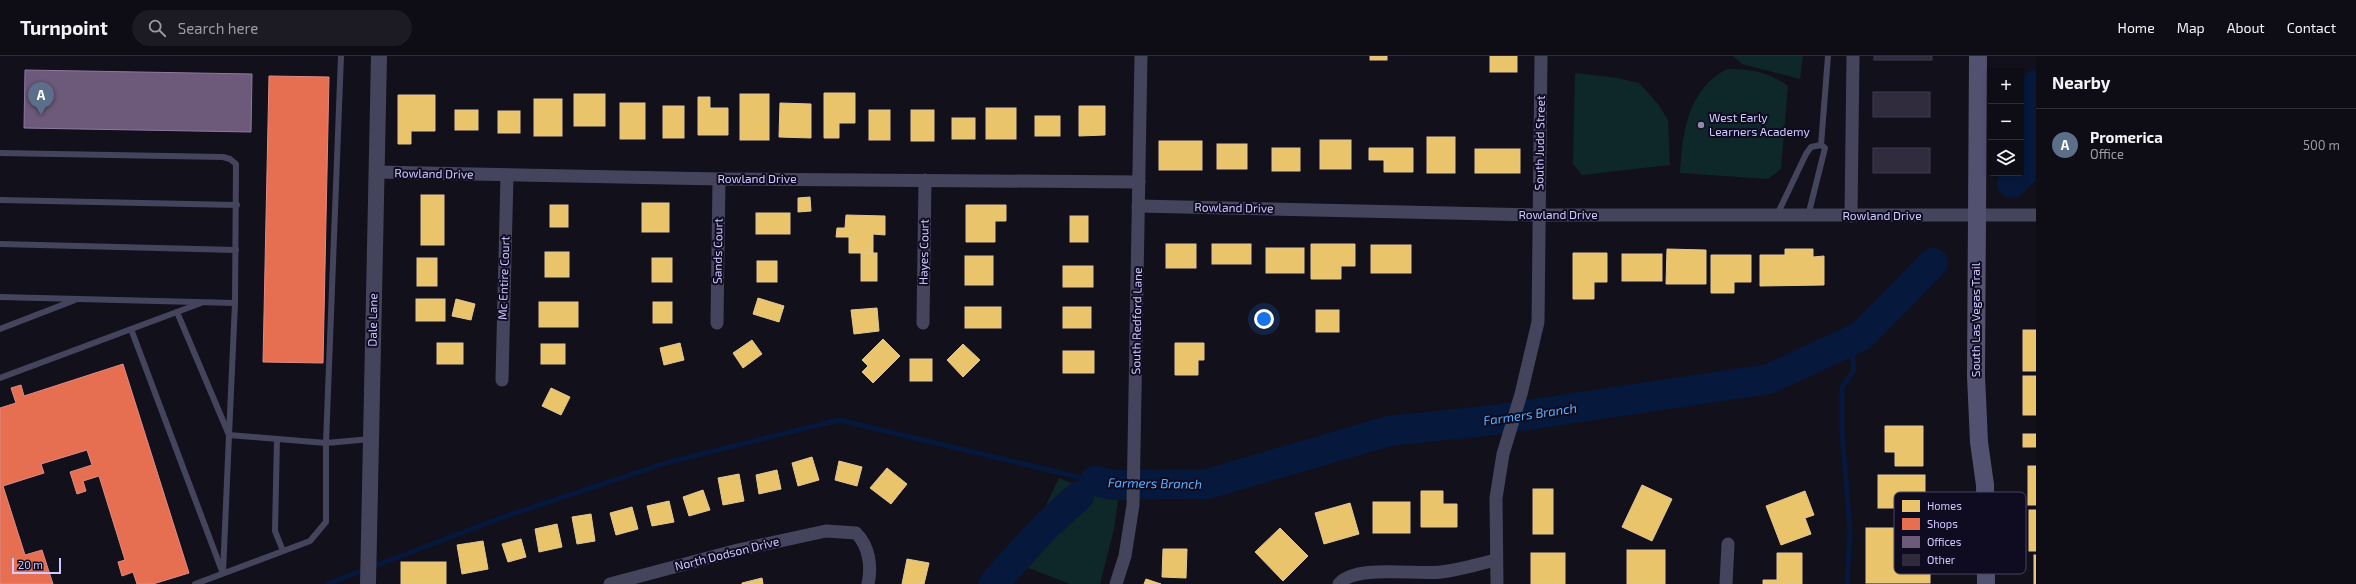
<!DOCTYPE html>
<meta charset="utf-8">
<style>
:root{--surface:#0e0c14;--page:#1c1a22;--text:#f1f3f6;--muted:#9b9ba0;--line:#2e2c34;--accent:#1a73e8}
body{margin:0;font-family:"Exo 2",sans-serif;background:var(--page);color:var(--text)}
.controls{position:absolute;right:12px;top:12px;display:grid;overflow:hidden;border-radius:4px;box-shadow:0 2px 6px #0003}
.controls button{width:36px;height:36px;display:grid;place-items:center;padding:0;border:0;border-bottom:1px solid var(--line);background:var(--surface);color:var(--text);font:20px sans-serif}
.scale{position:absolute;left:12px;bottom:10px;width:49px;box-sizing:border-box;padding-left:4px;border:2px solid #d0caff;border-top:0;font-size:11px;line-height:14px;white-space:nowrap;color:#d0caff;-webkit-text-stroke:3px #0f0b20;paint-order:stroke}
.you{position:absolute;left:1264px;top:263px;width:14px;height:14px;margin:-10px;border:3px solid #fff;border-radius:50%;background:#1a73e8;box-shadow:0 0 0 6px #1a73e833}
.badge{display:grid;place-items:center;width:26px;height:26px;border-radius:50%;background:var(--accent);color:#fff;font-size:13px;font-weight:700}
.pin{position:absolute;translate:-50% -33px;filter:drop-shadow(0 1px 2px #0008)}
.pin::after{content:'';position:absolute;top:21px;width:14px;height:12px;background:inherit;clip-path:polygon(0 0,100% 0,50% 100%)}
.list{margin:0;padding:0;list-style:none}
h2{display:flex;justify-content:space-between;align-items:center;height:52px;margin:0;padding:0 16px;font-size:17px}
h2 small{font-size:13px;font-weight:400;color:var(--muted)}
.list li{display:grid;grid-template-columns:26px 1fr auto;gap:12px;align-items:center;box-sizing:border-box;height:72px;padding:0 16px;border-top:1px solid var(--line)}
.list b{display:block;font-size:15px;white-space:nowrap}
.list p{margin:0;font-size:13px;white-space:nowrap;color:var(--muted)}
.list em{font-size:13px;font-style:normal;color:var(--muted)}
.icon{flex:none;width:22px;height:22px;fill:none;stroke:currentColor;stroke-width:2;stroke-linecap:round;stroke-linejoin:round}
.map{position:relative;flex:none;width:2036px;height:528px;overflow:hidden}
header{display:flex;align-items:center;gap:24px;box-sizing:border-box;height:56px;padding:0 20px;background:var(--surface);border-bottom:1px solid var(--line)}
header strong{font-size:19px}
nav{display:flex;gap:22px;margin-inline-start:auto;font-size:14px}
.search{width:280px;height:36px;background:var(--page);display:flex;align-items:center;gap:10px;box-sizing:border-box;padding:0 14px;border-radius:22px;color:var(--muted);font-size:15px}
main{display:flex}
aside{flex:1;background:var(--surface)}
.map>svg:first-child{display:block}
.green{fill:#0e2728}
.homes{fill:#e9c46a;stroke:#e2c697}
.shops{fill:#e76f51;stroke:#e08a85}
.offices{fill:#6d597a;stroke:#8b7ba2}
.lines{fill:none;stroke-linecap:round;stroke-linejoin:round}
.stream{stroke:#06193c;stroke-width:5}
.river{stroke:#06193c;stroke-width:30}
.building{fill:#302c3e;stroke:#3d3950}
.service{stroke:#45445d;stroke-width:6}
.minor{stroke:#45445d;stroke-width:13}
.tertiary{stroke:#45445d;stroke-width:16}
.secondary{stroke:#535170;stroke-width:18}
.poi-dot{fill:#8e89af;stroke:#0f0b20;stroke-width:1.5}
.labels{text-anchor:middle;stroke-width:4;stroke-linejoin:round;paint-order:stroke}
.poi-label{font-size:12px;fill:#d0caff;stroke:#0f0b20;text-anchor:start}
.street-label{font-size:12px;fill:#d0caff;stroke:#0f0b20}
.water-label{font-size:13px;font-style:italic;fill:#58b1ff;stroke:#0f0b20}
.key{fill:#0f0b20;stroke:#494463;stroke-width:1}
.key-label{font-size:11px;fill:#d0caff}
</style>
<header>
<strong>Turnpoint</strong>
<div class="search"><svg class="icon" aria-label="search" viewBox="0 0 24 24"><circle cx="10" cy="10" r="6"/><path d="M15 15l6 6"/></svg>Search here</div>
<nav><a>Home</a><a>Map</a><a>About</a><a>Contact</a></nav>
</header>
<main>
<div class="map">
<svg width="2036" height="528" viewBox="0 0 2036 528">
<rect width="100%" height="100%" fill="#12101b"/>
<!-- green -->
<g class="green">
<path d="M1733 0H1803L1800 23 1742 8Z"/>
<path d="M1727 13C1751 13 1769 16 1788 30L1781 113 1768 123 1680 117C1682 76 1688 33 1727 13Z"/>
<path d="M1575 17 1618 22 1639 27 1658 48 1668 64 1670 109 1582 119 1573 108Z"/>
<path d="M1059 422 1118 445 1114 473 1100 528H1070L1018 508Z"/>
</g>
<!-- homes -->
<g class="homes">
<rect x="1370" y="0" width="17" height="4"/>
<rect x="1490" y="0" width="27" height="16"/>
<path d="M824 37H855V67H839V82H824Z"/>
<rect x="574" y="38" width="31" height="32"/>
<rect x="740" y="38" width="29" height="46"/>
<path d="M398 39H435V75H411V88H398Z"/>
<path d="M698 41H710V52H728V79H698Z"/>
<rect x="534" y="43" width="28" height="37"/>
<rect x="620" y="47" width="25" height="36"/>
<path d="M780 47 811 48V82L779 81Z"/>
<rect x="663" y="50" width="21" height="32"/>
<path d="M1079 50H1105V79L1079 80Z"/>
<rect x="986" y="52" width="30" height="31"/>
<rect x="455" y="54" width="23" height="20"/>
<rect x="869" y="54" width="21" height="30"/>
<rect x="911" y="54" width="23" height="31"/>
<rect x="498" y="55" width="22" height="22"/>
<rect x="1035" y="60" width="25" height="20"/>
<rect x="952" y="62" width="23" height="21"/>
<rect x="1427" y="81" width="28" height="36"/>
<rect x="1320" y="84" width="31" height="29"/>
<rect x="1159" y="85" width="43" height="29"/>
<rect x="1217" y="88" width="30" height="25"/>
<rect x="1272" y="92" width="28" height="23"/>
<path d="M1369 92H1413V116H1384V104H1369Z"/>
<rect x="1475" y="93" width="45" height="24"/>
<rect x="421" y="139" width="23" height="50"/>
<path d="M810 141 811 155 798 156V142Z"/>
<rect x="642" y="147" width="27" height="29"/>
<rect x="550" y="149" width="18" height="22"/>
<path d="M966 149H1006V165H995V186H966Z"/>
<rect x="756" y="157" width="34" height="21"/>
<path d="M846 159 885 160V179L873 178V197H849V181H836L837 172H845Z"/>
<rect x="1070" y="160" width="18" height="26"/>
<rect x="1166" y="188" width="30" height="24"/>
<rect x="1212" y="188" width="39" height="20"/>
<path d="M1311 188H1355V210H1341V223H1311Z"/>
<rect x="1371" y="189" width="40" height="28"/>
<rect x="1266" y="192" width="38" height="25"/>
<path d="M1667 193 1706 194V228H1666Z"/>
<path d="M1785 193H1813V201L1824 200V229L1760 230V199H1785Z"/>
<rect x="545" y="196" width="24" height="25"/>
<rect x="861" y="197" width="16" height="28"/>
<path d="M1573 197H1607V226H1594V243H1573Z"/>
<rect x="1622" y="198" width="40" height="27"/>
<path d="M1711 199H1751V226H1734V237H1711Z"/>
<rect x="965" y="200" width="28" height="29"/>
<rect x="417" y="202" width="20" height="28"/>
<rect x="652" y="202" width="20" height="24"/>
<rect x="757" y="205" width="20" height="21"/>
<rect x="1063" y="210" width="30" height="21"/>
<path d="M758 242 784 250 779 266 753 258Z"/>
<rect x="416" y="243" width="29" height="22"/>
<path d="M456 243 475 248 471 264 452 260Z"/>
<rect x="539" y="246" width="39" height="25"/>
<rect x="653" y="246" width="19" height="21"/>
<rect x="965" y="251" width="36" height="21"/>
<rect x="1063" y="251" width="28" height="21"/>
<path d="M877 252 879 275 854 278 851 254Z"/>
<rect x="1316" y="254" width="23" height="22"/>
<rect x="2023" y="274" width="13" height="41"/>
<path d="M883 283 900 300 873 327 862 316 868 310 862 304Z"/>
<path d="M752 284 762 298 743 312 733 297Z"/>
<rect x="437" y="287" width="26" height="21"/>
<path d="M680 287 684 304 664 309 660 292Z"/>
<path d="M1175 287H1204V304H1198V319H1175Z"/>
<rect x="541" y="288" width="24" height="20"/>
<path d="M963 288 980 304 963 321 947 304Z"/>
<rect x="1063" y="295" width="31" height="22"/>
<rect x="910" y="303" width="22" height="22"/>
<rect x="2023" y="320" width="13" height="39"/>
<path d="M551 332 570 341 561 359 542 350Z"/>
<path d="M1885 370H1923V410H1895V396H1885Z"/>
<rect x="2023" y="378" width="13" height="13"/>
<path d="M812 401 819 424 798 430 792 407Z"/>
<path d="M839 405 862 411 857 430 835 424Z"/>
<rect x="2028" y="410" width="8" height="39"/>
<path d="M887 412 907 428 891 448 870 432Z"/>
<path d="M777 414 781 433 759 438 756 419Z"/>
<path d="M739 418 744 445 723 449 718 422Z"/>
<rect x="1878" y="419" width="47" height="33"/>
<path d="M1642 429 1672 443 1652 485 1622 471Z"/>
<rect x="1533" y="433" width="20" height="45"/>
<path d="M703 434 710 454 689 460 683 441Z"/>
<path d="M1421 435H1443V448H1457V471H1421Z"/>
<path d="M1805 435 1814 459 1805 462 1811 478 1781 489 1766 450Z"/>
<path d="M669 445 674 466 652 470 647 450Z"/>
<rect x="1373" y="446" width="37" height="31"/>
<path d="M1350 447 1359 478 1324 488 1315 457Z"/>
<path d="M632 451 638 473 616 479 610 457Z"/>
<rect x="2029" y="454" width="7" height="41"/>
<path d="M591 458 595 485 577 488 572 461Z"/>
<path d="M557 468 562 491 539 496 535 473Z"/>
<path d="M1280 472 1308 500 1283 525 1255 496Z"/>
<rect x="1866" y="472" width="64" height="55"/>
<path d="M521 483 526 501 508 506 502 488Z"/>
<path d="M483 485 488 513 462 518 457 489Z"/>
<path d="M1163 493H1187L1186 522 1162 521Z"/>
<rect x="1627" y="494" width="38" height="34"/>
<rect x="1531" y="497" width="34" height="31"/>
<path d="M1777 497H1802V528H1763V524H1777Z"/>
<rect x="2034" y="499" width="2" height="29"/>
<path d="M907 503 929 507 924 528H902Z"/>
<rect x="401" y="506" width="45" height="22"/>
<path d="M762 522 763 528H742V527Z"/>
<path d="M1146 523 1161 528H1144Z"/>
</g>
<!-- shops -->
<g class="shops">
<path d="M269 20 329 21 323 307 263 306Z"/>
<path d="M123 308 189 517 153 528H137L133 516 122 520 118 506 125 504 99 420 83 425 86 435 77 438 70 416 92 409 87 394 41 408 44 417 3 430 25 499 42 494 53 528H0V352L16 347 11 332 21 329 24 340Z"/>
</g>
<!-- offices -->
<path class="offices" d="M25 14 252 18 251 76 24 72Z"/>
<g class="lines">
<!-- stream -->
<g class="stream">
<path d="M1084 434 1095 425"/>
<path d="M327 528 506 460 669 406 839 364 1095 425"/>
<path d="M1847 528 1850 475 1842 375V331L1854 314 1851 285"/>
</g>
<!-- river -->
<g class="river">
<path d="M2012 127 2026 113 2036 29"/>
<path d="M1095 425 1114 429 1207 428 1389 375 1494 364 1769 323 1861 280 1933 207"/>
<path d="M993 528 1044 472 1079 440"/>
</g>
</g>
<!-- building -->
<g class="building">
<rect x="1874" y="0" width="58" height="4"/>
<rect x="1873" y="36" width="57" height="25"/>
<rect x="1873" y="92" width="57" height="25"/>
</g>
<g class="lines">
<!-- service -->
<g class="service">
<path d="M1821 89 1828 0"/>
<path d="M0 97 223 101 230 103 236 108 235 247 229 379 326 387 341 0"/>
<path d="M0 144 237 149"/>
<path d="M1777 159 1806 98 1811 91 1821 89"/>
<path d="M1808 160 1825 92 1821 89"/>
<path d="M0 188 236 194"/>
<path d="M0 241 235 247"/>
<path d="M177 256 229 379 223 517"/>
<path d="M0 273 75 244"/>
<path d="M131 273 222 515"/>
<path d="M0 322 201 247"/>
<path d="M277 383 275 475 283 495"/>
<path d="M195 528 310 485 326 466V387L371 383"/>
</g>
<!-- minor -->
<g class="minor">
<path d="M376 116 719 123 1139 126"/>
<path d="M1138 150 1539 159H2036"/>
<path d="M1851 160 1853 0"/>
<path d="M717 267 719 123"/>
<path d="M923 267 925 124"/>
<path d="M502 324 507 119"/>
<path d="M610 528 738 494 826 475 856 477C869 490 872 510 868 528"/>
<path d="M1116 528 1125 500 1133 449 1141 0"/>
<path d="M1339 528C1355 508 1416 519 1441 516 1460 514 1478 508 1496 504"/>
<path d="M1497 528 1496 442 1503 398 1521 338 1538 266 1541 0"/>
<path d="M1726 528 1728 488"/>
</g>
<!-- tertiary -->
<path class="tertiary" d="M368 528 379 0"/>
<!-- secondary -->
<path class="secondary" d="M1978 0 1976 320 1979 386 1985 429 1986 528"/>
</g>
<!-- markers -->
<circle class="poi-dot" cx="1701" cy="69" r="4"/>
<g class="labels">
<!-- poi labels -->
<g class="poi-label">
<text x="1709" y="66">West Early<tspan x="1709" dy="14">Learners Academy</tspan></text>
</g>
<!-- street labels -->
<g class="street-label">
<text transform="translate(1540 87) rotate(-89)" y="4">South Judd Street</text>
<text transform="translate(434 118) rotate(1)" y="4">Rowland Drive</text>
<text x="757" y="127">Rowland Drive</text>
<text transform="translate(1234 152) rotate(1)" y="4">Rowland Drive</text>
<text x="1558" y="163">Rowland Drive</text>
<text x="1882" y="164">Rowland Drive</text>
<text transform="translate(718 195) rotate(-89)" y="4">Sands Court</text>
<text transform="translate(924 196) rotate(-89)" y="4">Hayes Court</text>
<text transform="translate(504 222) rotate(-88)" y="4">Mc Entire Court</text>
<text transform="translate(373 264) rotate(-89)" y="4">Dale Lane</text>
<text transform="translate(1976 264) rotate(-90)" y="4">South Las Vegas Trail</text>
<text transform="translate(1137 265) rotate(-89)" y="4">South Redford Lane</text>
<text transform="translate(727 498) rotate(-14)" y="4">North Dodson Drive</text>
</g>
<!-- water labels -->
<g class="water-label">
<text transform="translate(1530 358) rotate(-8)" y="5">Farmers Branch</text>
<text transform="translate(1155 427) rotate(1)" y="5">Farmers Branch</text>
</g>
</g>
<!-- legend -->
<rect x="1894" y="436" width="132" height="82" rx="6" class="key"/>
<rect x="1902" y="444" width="18" height="12" fill="#e9c46a"/>
<rect x="1902" y="462" width="18" height="12" fill="#e76f51"/>
<rect x="1902" y="480" width="18" height="12" fill="#6d597a"/>
<rect x="1902" y="498" width="18" height="12" fill="#302c3e"/>
<g class="key-label">
<text x="1927" y="454">Homes</text>
<text x="1927" y="472">Shops</text>
<text x="1927" y="490">Offices</text>
<text x="1927" y="508">Other</text>
</g>
</svg>
<div class="controls">
<button>+</button>
<button>−</button>
<button><svg class="icon" aria-label="layers" viewBox="0 0 24 24"><path d="M12 4l9 5-9 5-9-5zM3 14l9 5 9-5"/></svg></button>
</div>
<div class="scale">20 m</div>
<div class="you"></div>
<div class="pin badge" style="left:41px;top:59px;background:#5c6f8a">A</div>
</div>
<aside>
<h2>Nearby<small></small></h2>
<ul class="list">
<li><span class="badge" style="background:#5c6f8a">A</span><div><b>Promerica</b><p>Office</p></div><em>500 m</em></li>
</ul>
</aside>
</main>
